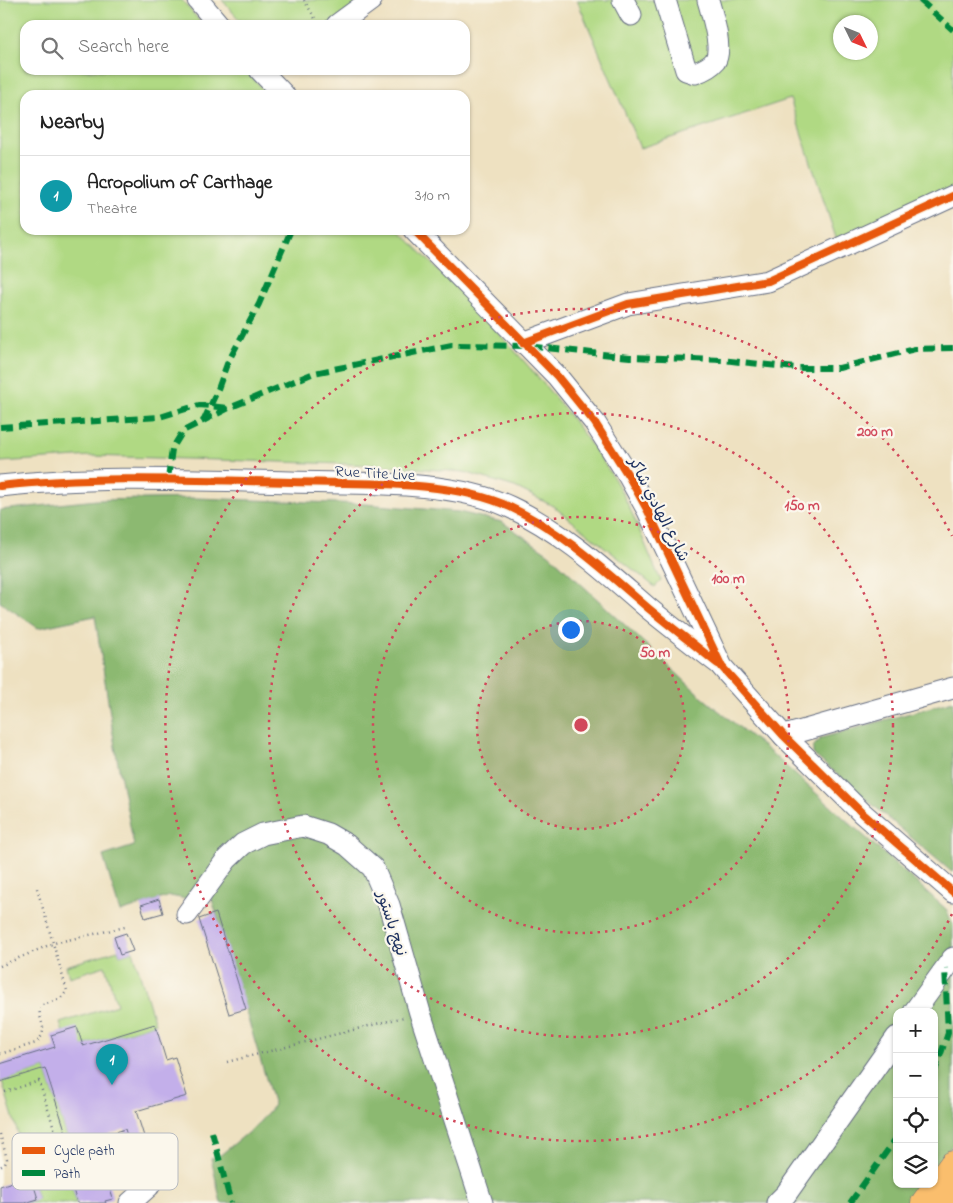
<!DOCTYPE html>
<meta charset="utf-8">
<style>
:root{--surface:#fff;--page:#f6f6f6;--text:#222;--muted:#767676;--line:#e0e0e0;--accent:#db2777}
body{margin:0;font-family:"Indie Flower","Playpen Sans Arabic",sans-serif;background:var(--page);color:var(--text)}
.controls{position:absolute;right:15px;bottom:15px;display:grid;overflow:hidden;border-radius:10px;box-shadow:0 1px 4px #0004}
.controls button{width:45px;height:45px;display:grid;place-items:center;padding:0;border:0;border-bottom:1px solid var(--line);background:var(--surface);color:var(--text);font:25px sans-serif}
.compass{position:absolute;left:833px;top:15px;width:45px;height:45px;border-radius:50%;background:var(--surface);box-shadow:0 1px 4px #0004;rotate:133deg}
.you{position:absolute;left:570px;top:629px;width:18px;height:18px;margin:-12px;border:4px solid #fff;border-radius:50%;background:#1a73e8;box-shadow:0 0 0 8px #1a73e833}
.badge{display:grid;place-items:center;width:32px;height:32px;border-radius:50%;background:var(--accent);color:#fff;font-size:16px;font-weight:700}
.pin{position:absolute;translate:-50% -41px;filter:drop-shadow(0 1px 2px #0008)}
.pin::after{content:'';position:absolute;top:26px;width:18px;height:15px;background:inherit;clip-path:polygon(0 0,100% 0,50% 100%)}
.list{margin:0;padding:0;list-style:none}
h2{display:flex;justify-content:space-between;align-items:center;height:65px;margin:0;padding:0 20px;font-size:21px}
h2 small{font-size:16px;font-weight:400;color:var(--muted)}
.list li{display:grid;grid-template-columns:32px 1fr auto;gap:15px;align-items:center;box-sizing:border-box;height:80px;padding:0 20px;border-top:1px solid var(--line)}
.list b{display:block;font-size:19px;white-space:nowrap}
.list p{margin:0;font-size:16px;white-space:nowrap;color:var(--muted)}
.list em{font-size:16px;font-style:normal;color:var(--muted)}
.icon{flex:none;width:28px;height:28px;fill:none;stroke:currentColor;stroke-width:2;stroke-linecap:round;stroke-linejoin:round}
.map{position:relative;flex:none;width:953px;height:1203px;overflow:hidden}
.search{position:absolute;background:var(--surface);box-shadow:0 1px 4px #0004;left:20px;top:20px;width:450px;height:55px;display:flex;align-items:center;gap:12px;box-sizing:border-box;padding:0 18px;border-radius:15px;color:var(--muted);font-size:19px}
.panel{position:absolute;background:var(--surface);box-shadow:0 1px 4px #0004;left:20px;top:90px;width:450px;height:145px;border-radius:15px}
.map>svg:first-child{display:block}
.green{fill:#b0d983;stroke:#668470;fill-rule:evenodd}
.forest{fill:#8cb971;stroke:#547468}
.building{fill:#c3afea;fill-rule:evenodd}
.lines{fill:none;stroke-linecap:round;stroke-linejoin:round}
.minor-casing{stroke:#656d81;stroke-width:23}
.highway-casing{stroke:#656d81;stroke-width:29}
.path{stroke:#656d81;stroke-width:2.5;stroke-dasharray:1 4;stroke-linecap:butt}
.minor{stroke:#fff;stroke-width:21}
.highway{stroke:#fabe6d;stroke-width:28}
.quiet{stroke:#00873e;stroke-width:6;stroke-dasharray:12 6;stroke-linecap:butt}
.cycleway-casing{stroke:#fbf7ec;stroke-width:11}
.cycleway{stroke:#e8590c;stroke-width:8}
.ring{fill:none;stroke:#d1495b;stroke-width:2.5;stroke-dasharray:2.5 5}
.labels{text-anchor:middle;stroke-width:4.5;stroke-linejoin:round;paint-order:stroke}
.street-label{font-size:16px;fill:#1b2f5e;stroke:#fbf7ec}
.key{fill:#fbf7ec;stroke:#b8bbc1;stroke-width:1}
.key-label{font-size:14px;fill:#1b2f5e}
.centre{fill:#d1495b;stroke:#fbf7ec;stroke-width:2.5}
.ring-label{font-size:15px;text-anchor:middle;font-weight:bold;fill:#d1495b;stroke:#fbf7ec;stroke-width:4.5;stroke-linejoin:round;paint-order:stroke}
</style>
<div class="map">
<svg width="953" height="1203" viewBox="0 0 953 1203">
<rect width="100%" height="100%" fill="#fbf7ec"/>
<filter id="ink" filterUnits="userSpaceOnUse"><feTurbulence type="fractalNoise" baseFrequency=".02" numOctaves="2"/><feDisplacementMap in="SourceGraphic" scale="10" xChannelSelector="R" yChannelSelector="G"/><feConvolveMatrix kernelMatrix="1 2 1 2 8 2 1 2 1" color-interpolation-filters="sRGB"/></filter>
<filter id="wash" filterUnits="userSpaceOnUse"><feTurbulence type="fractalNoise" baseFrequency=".0096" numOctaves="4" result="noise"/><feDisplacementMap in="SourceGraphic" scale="20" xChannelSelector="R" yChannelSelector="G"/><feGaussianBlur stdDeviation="1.12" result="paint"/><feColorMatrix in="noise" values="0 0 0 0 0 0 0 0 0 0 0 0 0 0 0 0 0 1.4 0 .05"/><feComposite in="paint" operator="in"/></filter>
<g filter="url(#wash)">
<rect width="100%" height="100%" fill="#eee1c1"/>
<!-- green -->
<g class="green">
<path d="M0 0H182L203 25H25V70H245L269 95H25V230H399C476 309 556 387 615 480 632 508 647 551 661 581L655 587 553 506 515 487 464 472 376 465 92 456 0 462Z"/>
<path d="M222 0H364L328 25H244Z"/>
<path d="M577 0H953V200L837 241 790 99 640 148ZM840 22H870V52H840Z"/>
<path d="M118 950 120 955 133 951 155 1024 83 1046 63 1032 60 1023 117 1005 105 966 69 977 66 966Z"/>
<path d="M45 1068 81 1179 71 1183 77 1203H25L38 1199 2 1081Z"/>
</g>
<!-- forest -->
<g class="forest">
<path d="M196 498 365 504 459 512 502 522 549 554 703 698 770 752 946 909 953 925V1144L934 1169V1012H897V1184H923L909 1203H221L211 1158 218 1157 256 1126 274 1105 211 896 198 901 170 896 120 912 103 856 134 846 116 753 95 616 38 628 0 602V510L97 500Z"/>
<path d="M953 701V873L813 754V747L821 738Z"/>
</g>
<g id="blocks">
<!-- building -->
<g class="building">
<path d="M159 899 163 913 145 918 141 905Z"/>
<path d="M216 913 246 1009 229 1014 199 919Z"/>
<path d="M126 933 133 951 120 955 114 937Z"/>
<path d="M155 1024 166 1060 175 1057 187 1096 136 1111 154 1168 108 1182 113 1199 105 1201 106 1203H77L71 1182 81 1179 45 1068 0 1082V1064L55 1047 51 1035 77 1027 83 1046ZM125 1129 132 1153 119 1157 122 1165 96 1173 86 1142Z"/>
<path d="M31 1176 38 1199 25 1203H0V1186Z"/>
</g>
</g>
</g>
<g filter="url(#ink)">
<use href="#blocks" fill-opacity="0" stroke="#656d81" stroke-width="1"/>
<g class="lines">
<!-- minor casing -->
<g class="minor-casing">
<g id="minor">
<path d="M198 0 219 25"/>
<path d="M623 0 631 15"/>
<path d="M665 0 686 70 695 73C701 71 710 67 715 61 723 49 712 14 708 0"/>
<path d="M337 25 371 0"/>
<path d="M260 70 284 95"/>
<path d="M414 230 557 376 595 423 628 475 648 511 722 667 784 736 862 813 953 892"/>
<path d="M523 343 628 304 768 281 953 196"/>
<path d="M0 486C96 475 194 480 291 482 357 484 450 479 510 507 562 531 605 571 648 608 671 627 695 645 718 663"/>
<path d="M784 736 953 688"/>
<path d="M187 914 227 859 243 844 263 834 303 826 328 834 347 845 373 868 389 905 420 1013 482 1203"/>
<path d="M914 1012 953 958"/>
<path d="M130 1203 149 1186"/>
<path d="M777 1203 786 1194 897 1037"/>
</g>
</g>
<!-- highway casing -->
<g class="highway-casing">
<g id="highway">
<path d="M925 1203 953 1165"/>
<path d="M951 1203 953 1200"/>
</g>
</g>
<!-- path -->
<g class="path">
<path d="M304 0 319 25"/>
<path d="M0 966 54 943 125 927"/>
<path d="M0 1054 36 1043C51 1028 37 1022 40 1006L60 999 67 991 36 885"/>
<path d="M227 1062 404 1017"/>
<path d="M5 1092 39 1081 68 1172"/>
<path d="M0 1134 7 1159 5 1164 0 1167"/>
</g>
<!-- minor -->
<use href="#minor" class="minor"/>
<!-- highway -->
<use href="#highway" class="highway"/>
<!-- quiet -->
<g class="quiet">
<path d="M920 0 953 30"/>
<path d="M203 422 218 389 227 364 259 304 291 230"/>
<path d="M0 427 160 417 199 405 229 408"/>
<path d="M168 479 172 449 183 431 229 408 314 373 452 345 527 346 630 357 722 360 796 368H839L915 349 953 348"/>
<path d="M934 1074 948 1033 945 968"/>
<path d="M212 1132 231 1203"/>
<path d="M850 1203 897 1137"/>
</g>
<!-- cycleway casing -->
<g class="cycleway-casing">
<g id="cycleway">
<path d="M414 230 557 376 595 423 628 475 648 511 722 667 784 736 862 813 953 892"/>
<path d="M523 343 628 304 768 281 953 196"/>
<path d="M0 486C96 475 195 480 291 482 357 484 450 479 510 507 562 531 605 571 648 608 671 627 695 645 718 664"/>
</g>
</g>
<!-- cycleway -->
<use href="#cycleway" class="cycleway"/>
</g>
</g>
<!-- distance rings -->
<circle cx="581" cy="725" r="104" fill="#d1495b" fill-opacity=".12"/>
<g class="ring">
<circle cx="581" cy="725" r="104"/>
<circle cx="581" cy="725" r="208"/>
<circle cx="581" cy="725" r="312"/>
<path d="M952 914A416 416 0 1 1 952 536"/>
</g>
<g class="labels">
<!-- street labels -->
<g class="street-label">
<text transform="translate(375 472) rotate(3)" y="6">Rue Tite Live</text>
<text transform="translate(660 509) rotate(63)" y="6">شارع الهادي شاكر</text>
<text transform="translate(393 923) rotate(72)" y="6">نهج باستور</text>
</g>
</g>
<!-- legend -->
<rect x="12" y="1133" width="166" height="57" rx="8" class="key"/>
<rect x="22" y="1147" width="23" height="7" fill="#e8590c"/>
<rect x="22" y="1170" width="23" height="6" fill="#00873e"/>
<g class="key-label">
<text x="54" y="1155">Cycle path</text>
<text x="54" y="1178">Path</text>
</g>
<circle cx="581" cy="725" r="8" class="centre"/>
<g class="ring-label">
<text x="875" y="436">200 m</text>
<text x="802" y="510">150 m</text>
<text x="728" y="583">100 m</text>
<text x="655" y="657">50 m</text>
</g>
</svg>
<div class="controls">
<button>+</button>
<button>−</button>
<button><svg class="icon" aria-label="locate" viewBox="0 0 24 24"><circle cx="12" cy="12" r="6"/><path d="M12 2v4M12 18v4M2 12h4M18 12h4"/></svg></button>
<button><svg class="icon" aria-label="layers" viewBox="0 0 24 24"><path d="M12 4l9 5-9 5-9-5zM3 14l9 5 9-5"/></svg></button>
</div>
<svg class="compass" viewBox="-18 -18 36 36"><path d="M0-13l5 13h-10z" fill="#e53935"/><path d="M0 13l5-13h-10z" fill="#767676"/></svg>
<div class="you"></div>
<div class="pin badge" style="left:112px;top:1085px;background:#0f9aa8">1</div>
<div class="search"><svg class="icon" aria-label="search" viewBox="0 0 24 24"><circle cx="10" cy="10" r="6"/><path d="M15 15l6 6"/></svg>Search here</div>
<section class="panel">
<h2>Nearby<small></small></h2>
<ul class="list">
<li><span class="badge" style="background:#0f9aa8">1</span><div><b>Acropolium of Carthage</b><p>Theatre</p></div><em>310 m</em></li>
</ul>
</section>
</div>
